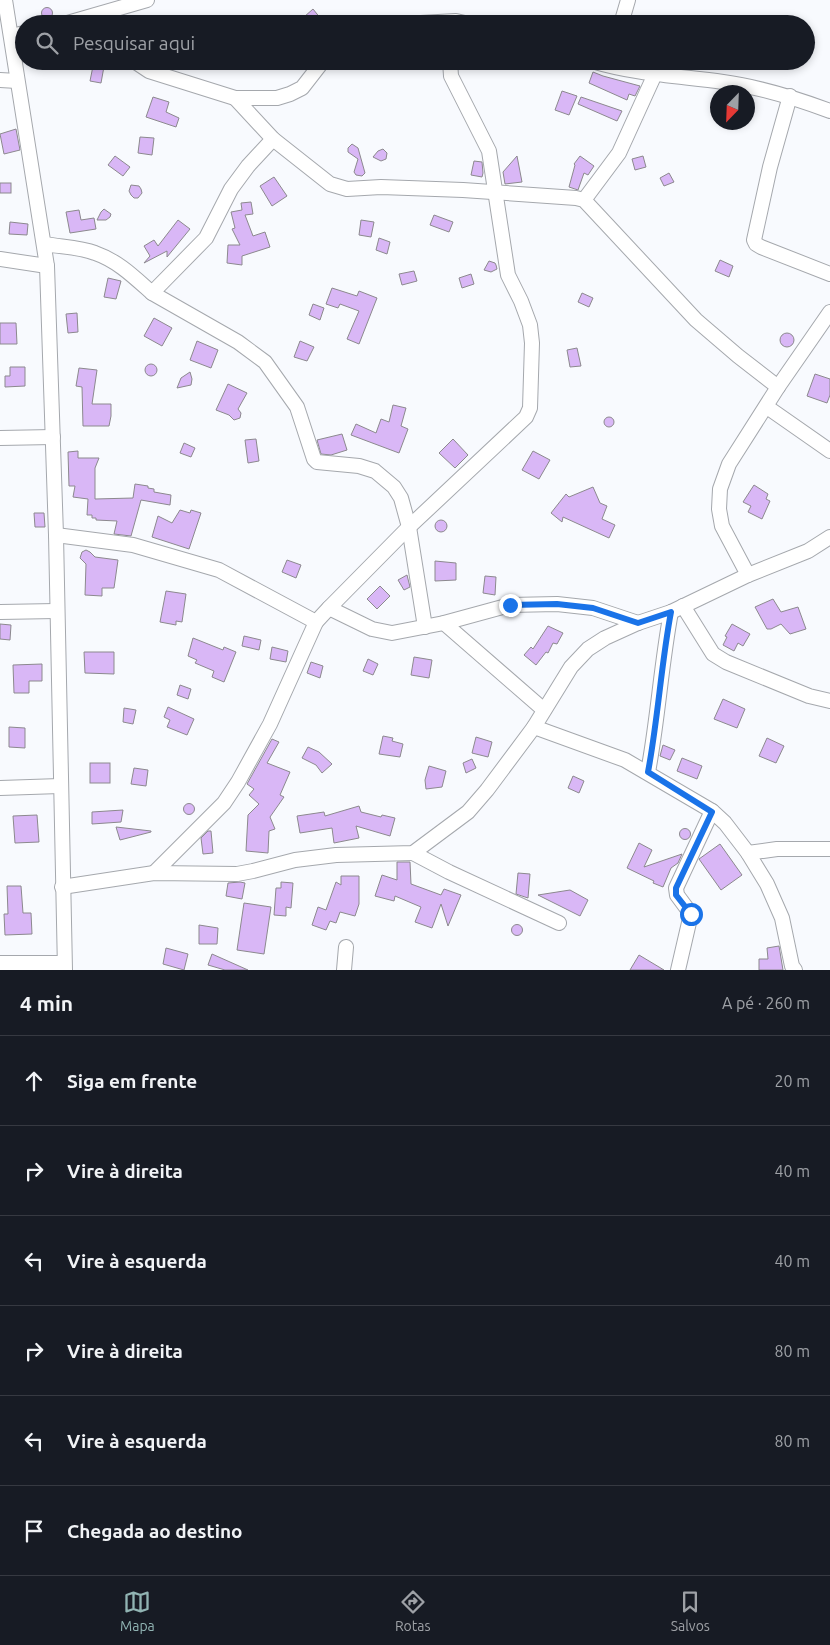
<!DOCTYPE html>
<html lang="pt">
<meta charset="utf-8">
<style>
:root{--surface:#171b24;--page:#20242c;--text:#f1f3f6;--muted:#9ea1a6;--line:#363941;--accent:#91b4b3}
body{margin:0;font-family:Ubuntu,sans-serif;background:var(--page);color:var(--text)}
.compass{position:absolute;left:710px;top:85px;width:45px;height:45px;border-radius:50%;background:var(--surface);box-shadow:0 2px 8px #0003;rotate:203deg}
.stop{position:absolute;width:15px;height:15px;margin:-11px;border:4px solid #1a73e8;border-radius:50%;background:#fff}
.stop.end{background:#1a73e8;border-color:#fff;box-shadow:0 1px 5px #0008}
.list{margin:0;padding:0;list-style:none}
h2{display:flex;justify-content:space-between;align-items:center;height:65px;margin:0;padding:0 20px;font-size:21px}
h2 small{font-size:16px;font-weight:400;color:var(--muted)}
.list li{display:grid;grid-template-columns:32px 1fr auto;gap:15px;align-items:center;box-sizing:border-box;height:90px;padding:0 20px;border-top:1px solid var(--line)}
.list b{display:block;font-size:19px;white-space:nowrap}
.list em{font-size:16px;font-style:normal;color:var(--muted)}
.icon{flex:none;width:28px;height:28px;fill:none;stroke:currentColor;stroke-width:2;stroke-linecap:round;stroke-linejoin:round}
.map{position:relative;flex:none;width:830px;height:970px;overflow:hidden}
.search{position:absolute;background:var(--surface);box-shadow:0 2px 8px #0003;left:15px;right:15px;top:15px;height:55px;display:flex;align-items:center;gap:12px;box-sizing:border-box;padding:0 18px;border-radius:28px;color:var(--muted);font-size:19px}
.sheet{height:605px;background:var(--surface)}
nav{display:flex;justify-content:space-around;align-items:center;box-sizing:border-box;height:70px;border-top:1px solid var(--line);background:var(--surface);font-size:14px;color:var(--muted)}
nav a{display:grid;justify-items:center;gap:2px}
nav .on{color:var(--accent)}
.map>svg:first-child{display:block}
.building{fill:#d9b7f6;stroke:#8c898e}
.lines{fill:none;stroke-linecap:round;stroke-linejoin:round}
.street-casing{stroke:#a5a8ad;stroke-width:16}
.street{stroke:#fff;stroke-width:14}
.route{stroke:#1a73e8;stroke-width:6}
</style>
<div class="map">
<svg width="830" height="970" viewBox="0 0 830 970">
<rect width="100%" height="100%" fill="#f8fafe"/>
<!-- building -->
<g class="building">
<circle cx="47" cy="13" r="5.5"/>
<path d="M313 9 325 24H310L304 17Z"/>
<path d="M94 61H105L101 83 90 81Z"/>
<path d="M593 72 603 76 640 86 635 96 629 94 627 100 589 83Z"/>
<path d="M562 91 577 96 569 115 555 110Z"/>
<path d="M153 97 169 102 166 112 179 118 176 127 146 117Z"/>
<path d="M581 97 622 111 617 121 578 104Z"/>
<path d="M16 129 20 150 4 154 0 134Z"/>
<path d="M140 137 154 138 152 155 138 153Z"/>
<path d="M352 144 358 148 365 173 362 176 356 175 354 172 358 159 348 152V148Z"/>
<path d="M383 149 387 153 386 159 381 161 373 157 378 151Z"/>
<path d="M115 156 130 167 123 176 108 165Z"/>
<path d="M517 156 522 182 505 184 503 172Z"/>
<path d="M580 156 594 166 588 175 584 173 578 190 569 187 575 165 574 164Z"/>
<path d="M643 156 646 167 635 170 632 159Z"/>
<path d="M474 161 482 162 483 173 482 177 471 175Z"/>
<path d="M669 173 674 182 664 186 660 178Z"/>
<path d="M274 177 287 196 272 206 260 186Z"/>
<rect x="0" y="183" width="11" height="10"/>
<path d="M131 185 139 186 141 189 142 193 138 198H134L131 195 129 191Z"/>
<path d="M251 202 253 214 245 215 253 236 265 232 270 247 242 256V265L227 263 228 245H240L232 229 235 228 231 212 242 210 241 203Z"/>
<path d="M104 209 111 214 110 217 106 220H97L101 212Z"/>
<path d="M79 210 81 220 94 218 96 229 70 233 66 212Z"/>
<path d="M434 215 453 222 449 232 430 225Z"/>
<path d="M178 220 190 229 167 257V251L144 263 150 256 144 246 154 240 158 246Z"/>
<path d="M361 220 374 222 371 237 359 235Z"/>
<path d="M10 222 28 224 27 235 9 234Z"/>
<path d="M379 238 390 242 387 254 376 250Z"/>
<path d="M720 260 733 266 729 277 715 271Z"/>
<path d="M489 261 495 263 496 265 497 269 491 272 484 270Z"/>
<path d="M414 271 417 281 402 285 399 274Z"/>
<path d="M471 274 474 284 462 288 459 278Z"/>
<path d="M108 278 121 281 116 299 104 297Z"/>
<path d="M332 288 357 296 359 291 377 298 359 344 347 339 359 311 340 304 338 308 326 304Z"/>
<path d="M582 293 593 298 589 307 578 302Z"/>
<path d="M313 304 324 308 320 320 309 315Z"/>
<path d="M77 313 78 332 68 333 66 314Z"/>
<path d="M154 318 172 328 162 346 144 336Z"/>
<path d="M0 323H16L17 344H0Z"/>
<circle cx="787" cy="340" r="7"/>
<path d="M197 341 218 350 211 368 190 360Z"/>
<path d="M300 341 314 347 307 361 294 357Z"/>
<path d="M577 348 581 366 570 367 567 350Z"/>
<circle cx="151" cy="370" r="6"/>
<path d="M10 367H25V386L5 387V376H10Z"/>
<path d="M79 368 97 370 92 404H111V416L109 426H83L82 387 76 386Z"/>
<path d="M190 372 192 379 191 385 177 388 181 378Z"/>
<path d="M815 374 830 379V395L827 403 807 396Z"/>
<path d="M228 384 247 393 238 409 241 413 240 418 234 420 229 415 216 410Z"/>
<path d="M393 405 406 408 401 426 408 429 399 453 351 435 356 424 376 433 381 419 389 422Z"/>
<circle cx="609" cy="422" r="5"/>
<path d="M342 434 347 450 331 455 321 454 317 440Z"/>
<path d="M256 439 259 461 248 463 245 440Z"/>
<path d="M453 439 468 455 455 468 439 453Z"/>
<path d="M184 443 195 448 191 457 180 453Z"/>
<path d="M78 451V458H99L95 468V499L133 498 135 484 148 486V488L154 489V492L171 495 170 505 141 500 131 536 114 534 117 521 96 520V518H92V515H87L88 499 73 497 75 486H69L68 452Z"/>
<path d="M533 451 550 460 539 479 522 470Z"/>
<path d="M754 485 768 494 766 499 770 501 762 519 748 512 751 506 743 502Z"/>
<path d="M593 487 600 503 607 506 602 519 615 525 609 538 563 517 562 522 551 513 566 494 569 497Z"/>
<path d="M180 510 190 513 191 510 201 513 189 549 152 537 158 516 172 523Z"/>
<path d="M34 513H44L45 527H35Z"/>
<circle cx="441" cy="526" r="6"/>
<path d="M86 550 90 552 95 557 118 560 114 588H102V596L85 595 86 564 80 558 82 552Z"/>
<path d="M287 560 301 565 296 578 282 572Z"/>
<path d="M435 561 456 563V580L435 581Z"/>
<path d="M407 575 410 587 404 590 398 580Z"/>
<path d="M485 576 496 577 495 595 483 593Z"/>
<path d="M380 586 390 596 377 609 367 599Z"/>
<path d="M166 591 186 594 182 622 176 621V625L160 622Z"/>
<path d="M773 599 781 612 798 607 806 629 790 634 781 624 771 629H767L755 607Z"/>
<path d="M0 624 11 625 10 640 0 639Z"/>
<path d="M732 624 750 634 743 646 738 643 734 651 723 645 727 637 725 636Z"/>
<path d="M548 626 563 633 557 644 553 643 548 653 546 652 536 665 524 655 531 647 533 649Z"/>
<path d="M244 636 261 640 259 650 242 646Z"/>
<path d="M193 638 223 650 224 647 236 652 224 682 212 677 214 671 195 663 197 660 188 656Z"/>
<path d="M272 647 288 651 286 662 270 659Z"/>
<path d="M84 652H114V674L85 673Z"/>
<path d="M414 657 432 660 429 678 411 675Z"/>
<path d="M368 659 378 664 373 675 363 671Z"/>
<path d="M311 662 323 666 320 678 307 673Z"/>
<path d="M42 664V681H29V693H14L13 665Z"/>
<path d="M180 685 191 689 188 699 177 695Z"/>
<path d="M723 699 745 709 737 728 714 719Z"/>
<path d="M168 707 194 719 187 735 167 727 170 720 164 717Z"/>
<path d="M124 708 136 710 133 724 123 722Z"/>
<path d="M9 727 25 728V748L9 747Z"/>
<path d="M383 736 393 738 392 741 403 744 400 757 379 754Z"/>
<path d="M476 737 492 742 488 757 472 753Z"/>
<path d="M767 738 784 746 776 763 759 756Z"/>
<path d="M272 739 279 742 267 763 290 772 280 795 284 797 270 817 275 829 269 831 268 853 246 851 248 815 259 804 249 795 254 789 247 784Z"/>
<path d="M663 745 675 750 670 760 660 756Z"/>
<path d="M308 747 319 752 332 764 322 773 316 765 302 758Z"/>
<path d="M682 758 702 766 697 779 677 771Z"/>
<path d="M472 759 476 768 466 773 463 763Z"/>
<rect x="90" y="763" width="20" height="20"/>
<path d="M429 766 446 771 442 787 426 789 425 780Z"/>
<path d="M134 768 148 770 146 786 131 784Z"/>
<path d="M573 776 584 781 579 793 568 788Z"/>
<circle cx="189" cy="809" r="5.5"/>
<path d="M359 806 361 812 381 817 382 815 395 818 390 836 356 826 359 838 334 843 332 828 300 833 297 816 324 812 325 816Z"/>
<path d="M123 810 121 822 92 824V812Z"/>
<path d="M37 815 39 842 15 843 13 816Z"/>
<path d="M116 827 151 831V832L120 840Z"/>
<circle cx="685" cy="834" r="5.5"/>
<path d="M208 831H211L213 853 203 854 201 838Z"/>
<path d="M639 843 652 850 644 867 682 854 678 863 671 868 663 887 653 883 654 881 627 868Z"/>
<path d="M720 844 742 875 721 890 699 859Z"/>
<path d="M397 862H410L411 884 441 895 444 889 461 895 448 926 441 904 432 928 415 922 421 907 395 896 394 901 375 896 382 875 397 880Z"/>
<path d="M518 873 530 874 528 898 516 894Z"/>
<path d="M341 876H359V904L355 916 340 912 336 923 330 921 326 930 312 925 318 907 326 910 336 882 341 885Z"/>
<path d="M240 882 245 883 242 899 226 896 228 883Z"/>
<path d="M281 882 293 883 291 908 286 907V916L274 915 276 888H281Z"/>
<path d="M7 886H21L23 913H31L32 934 5 935 4 914H8Z"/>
<path d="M570 890 588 900 580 916 538 895Z"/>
<path d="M244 903 271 907 264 954 237 950Z"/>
<circle cx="517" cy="930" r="5.5"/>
<path d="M199 925 218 928 217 944H199Z"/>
<path d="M779 946 783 970H759V959H768L767 948Z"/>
<path d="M166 948 188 954 184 970 163 964Z"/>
<path d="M212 954 248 970H225L208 965Z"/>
<path d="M639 955 664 970H630Z"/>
</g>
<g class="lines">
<!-- street casing -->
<g class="street-casing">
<g id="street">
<path d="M5 0 47 266 56 535 65 970"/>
<path d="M64 24 147 0"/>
<path d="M403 24 456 21 469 24"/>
<path d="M621 24 628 0"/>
<path d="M11 36 24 33"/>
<path d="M134 61 149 71 235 98H277L290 94 302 88 323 61"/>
<path d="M592 61C635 74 679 76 723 82 760 87 795 98 830 111"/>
<path d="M0 80 17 81"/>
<path d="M790 96 770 167 754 240 756 244 761 247 830 274"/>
<path d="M235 98 273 139 330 184 347 189 381 187 463 190 576 198 584 200 696 320 738 356 778 387"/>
<path d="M584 200 619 153 655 74"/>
<path d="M45 244C61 247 80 247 95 253 118 261 134 277 152 293L206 238 231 189 248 166 273 139"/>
<path d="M0 259 47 266"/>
<path d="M152 293 238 342 265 362 297 407 314 459 317 462 359 466 375 471 394 487 401 498 409 527 425 627"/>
<path d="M767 407 830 451"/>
<path d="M0 438 53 437"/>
<path d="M56 535 133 545 219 570 316 622 329 608 372 629 392 633 444 623 510 605 557 604 593 608 638 623"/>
<path d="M748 575 722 526 719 509 720 489 729 464 778 387 830 312"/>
<path d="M683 606 713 654 726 662 809 696 830 701"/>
<path d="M329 608 409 527 526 417 530 408 532 343 530 325 521 301 508 275 489 151 451 76 450 61"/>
<path d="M0 612 56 611"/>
<path d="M444 623 544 710"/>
<path d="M534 727 625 760 712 811 725 823 748 853 767 884 782 918 792 966 795 970"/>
<path d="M648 772C658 719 661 665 671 612"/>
<path d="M0 788 60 786"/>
<path d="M413 853 449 872 559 923"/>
<path d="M748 853 777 849H830"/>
<path d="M154 873 224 803 238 782 270 724 316 622"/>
<path d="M62 887 154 873 237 874 253 871 295 860 336 855 413 853 468 812 487 790 534 727 571 667 588 649 605 638 638 623 671 612 748 575 808 551 830 537"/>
<path d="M0 963H64"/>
<path d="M344 970 346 947"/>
<path d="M678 970 691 914 677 895 676 888 712 811"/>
</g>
</g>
<!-- street -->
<use href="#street" class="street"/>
</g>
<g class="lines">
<!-- route -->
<path class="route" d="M510 605 557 604 593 608 638 623 671 612C661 665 658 719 648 772L712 812 676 888V895L691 914"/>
</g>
</svg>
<svg class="compass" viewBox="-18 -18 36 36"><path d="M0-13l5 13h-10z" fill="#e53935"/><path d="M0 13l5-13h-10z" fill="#9ea1a6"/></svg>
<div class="stop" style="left:691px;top:914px"></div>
<div class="stop end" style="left:510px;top:605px"></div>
<div class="search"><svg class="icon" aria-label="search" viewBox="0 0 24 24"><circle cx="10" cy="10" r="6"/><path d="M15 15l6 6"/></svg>Pesquisar aqui</div>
</div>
<section class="sheet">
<h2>4 min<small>A pé · 260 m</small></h2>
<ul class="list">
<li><svg class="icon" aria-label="ahead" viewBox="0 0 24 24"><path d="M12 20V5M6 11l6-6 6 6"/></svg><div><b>Siga em frente</b></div><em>20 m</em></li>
<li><svg class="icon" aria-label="right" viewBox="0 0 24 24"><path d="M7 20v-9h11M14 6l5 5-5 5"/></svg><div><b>Vire à direita</b></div><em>40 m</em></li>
<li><svg class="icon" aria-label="left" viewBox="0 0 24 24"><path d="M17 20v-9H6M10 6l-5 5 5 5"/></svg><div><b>Vire à esquerda</b></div><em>40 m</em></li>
<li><svg class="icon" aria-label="right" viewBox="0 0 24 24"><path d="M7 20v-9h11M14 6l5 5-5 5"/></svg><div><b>Vire à direita</b></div><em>80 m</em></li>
<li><svg class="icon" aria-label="left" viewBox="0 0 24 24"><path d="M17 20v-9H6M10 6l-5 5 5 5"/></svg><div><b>Vire à esquerda</b></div><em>80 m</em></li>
<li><svg class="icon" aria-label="arrive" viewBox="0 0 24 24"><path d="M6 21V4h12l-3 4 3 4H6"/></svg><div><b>Chegada ao destino</b></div></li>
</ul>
</section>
<nav>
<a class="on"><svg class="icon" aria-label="map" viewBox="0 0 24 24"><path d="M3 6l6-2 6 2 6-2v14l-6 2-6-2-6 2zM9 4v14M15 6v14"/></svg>Mapa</a>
<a><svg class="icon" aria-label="directions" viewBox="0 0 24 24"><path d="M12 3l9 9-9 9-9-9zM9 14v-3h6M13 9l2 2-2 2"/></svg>Rotas</a>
<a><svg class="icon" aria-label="saved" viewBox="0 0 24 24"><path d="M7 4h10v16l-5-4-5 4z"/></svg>Salvos</a>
</nav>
